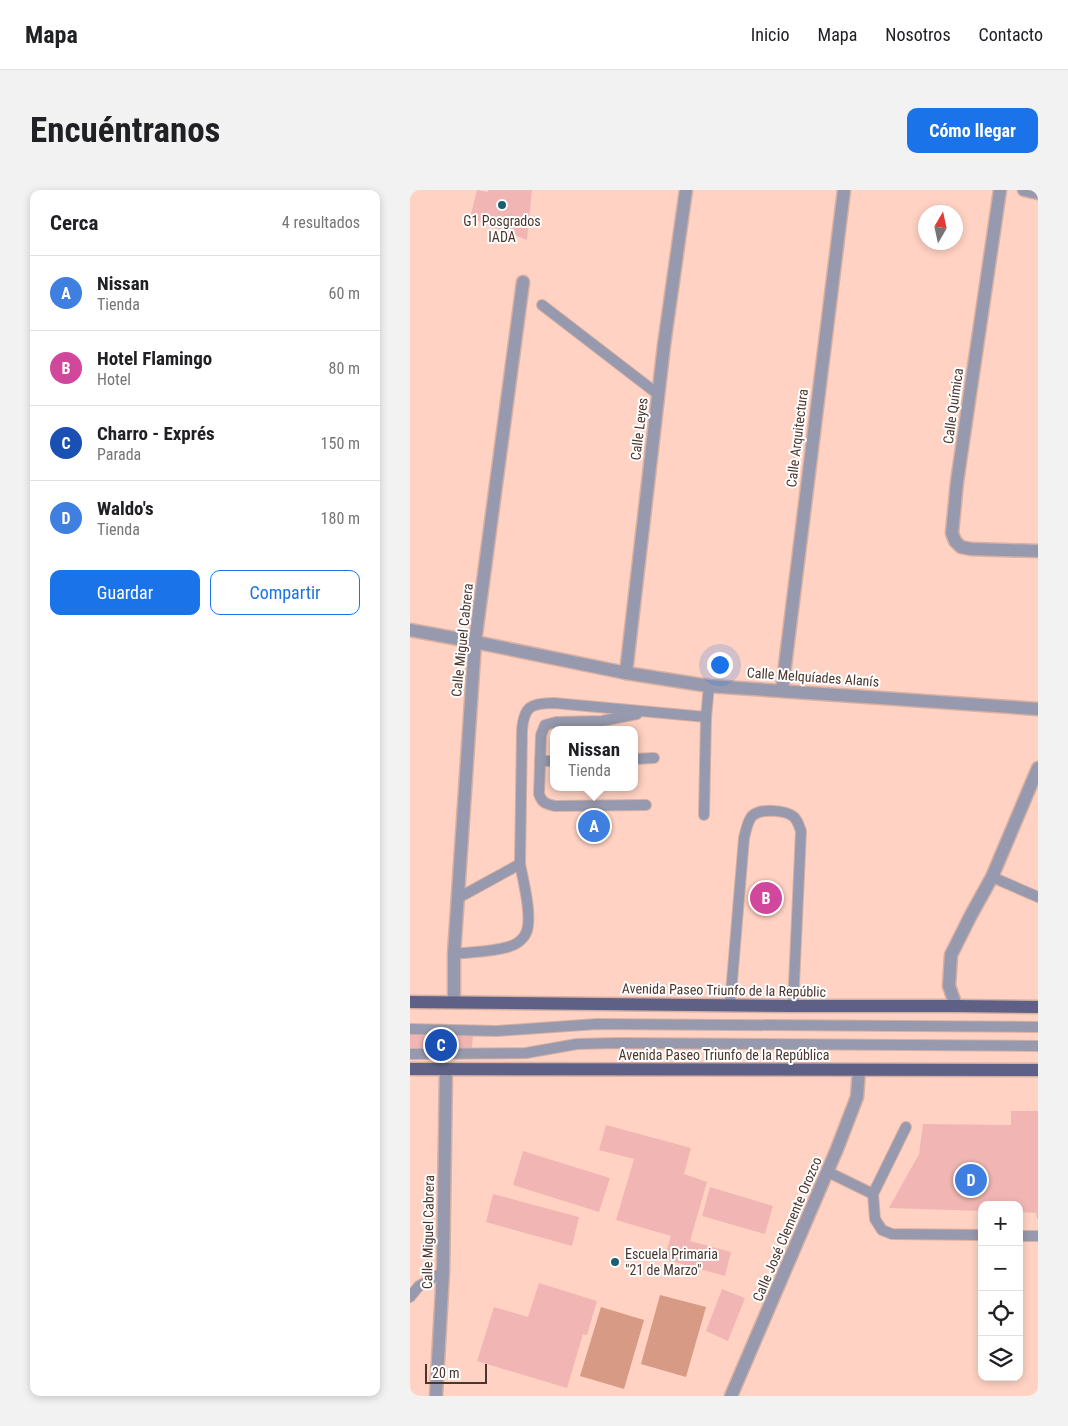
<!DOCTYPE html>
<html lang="es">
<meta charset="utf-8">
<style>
:root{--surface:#fff;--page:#f2f2f2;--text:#202124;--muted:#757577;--line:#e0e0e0;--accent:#1a73e8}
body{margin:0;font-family:"Roboto Condensed",sans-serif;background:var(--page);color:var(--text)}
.controls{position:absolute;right:15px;bottom:15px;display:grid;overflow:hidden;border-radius:10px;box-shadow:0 2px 8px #0003}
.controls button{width:45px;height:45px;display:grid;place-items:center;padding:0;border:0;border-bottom:1px solid var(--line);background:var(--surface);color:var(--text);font:25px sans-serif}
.compass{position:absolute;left:508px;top:15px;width:45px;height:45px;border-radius:50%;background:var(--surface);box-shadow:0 2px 8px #0003;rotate:9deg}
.scale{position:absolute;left:15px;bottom:12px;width:62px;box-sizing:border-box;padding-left:5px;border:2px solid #4b362e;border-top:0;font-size:14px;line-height:18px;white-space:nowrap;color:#4b362e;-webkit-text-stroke:4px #fff;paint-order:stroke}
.you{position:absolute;left:309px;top:474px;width:18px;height:18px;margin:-12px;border:4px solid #fff;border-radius:50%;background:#1a73e8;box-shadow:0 0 0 8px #1a73e833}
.badge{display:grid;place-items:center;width:32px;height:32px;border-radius:50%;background:var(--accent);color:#fff;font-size:16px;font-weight:700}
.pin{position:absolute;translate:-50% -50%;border:2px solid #fff;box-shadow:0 1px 5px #0006}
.popup{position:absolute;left:140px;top:536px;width:88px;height:65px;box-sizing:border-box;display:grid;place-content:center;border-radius:10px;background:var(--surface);filter:drop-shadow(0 1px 4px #0005);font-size:16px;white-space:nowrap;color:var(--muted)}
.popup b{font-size:19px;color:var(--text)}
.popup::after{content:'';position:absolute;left:50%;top:100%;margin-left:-10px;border:10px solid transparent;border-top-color:var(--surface)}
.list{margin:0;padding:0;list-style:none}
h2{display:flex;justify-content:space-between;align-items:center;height:65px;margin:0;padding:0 20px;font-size:21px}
h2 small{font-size:16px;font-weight:400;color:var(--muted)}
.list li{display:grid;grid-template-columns:32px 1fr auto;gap:15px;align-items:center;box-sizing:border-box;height:75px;padding:0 20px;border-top:1px solid var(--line)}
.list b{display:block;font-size:19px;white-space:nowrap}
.list p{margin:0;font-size:16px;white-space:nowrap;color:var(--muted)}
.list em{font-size:16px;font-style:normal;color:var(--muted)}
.actions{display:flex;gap:10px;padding:15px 20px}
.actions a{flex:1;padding:11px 0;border:1px solid var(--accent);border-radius:10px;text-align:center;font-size:18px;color:var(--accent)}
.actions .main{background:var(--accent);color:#fff}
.icon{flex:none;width:28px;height:28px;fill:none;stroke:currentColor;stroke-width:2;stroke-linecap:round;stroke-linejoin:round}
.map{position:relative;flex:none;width:628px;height:1206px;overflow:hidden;border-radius:10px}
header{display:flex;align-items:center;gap:30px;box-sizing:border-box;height:70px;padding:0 25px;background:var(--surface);border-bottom:1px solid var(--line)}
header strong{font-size:24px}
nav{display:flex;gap:28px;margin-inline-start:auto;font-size:18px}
.intro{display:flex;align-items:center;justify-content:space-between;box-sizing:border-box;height:120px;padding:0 30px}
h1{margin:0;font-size:35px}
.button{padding:12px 22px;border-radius:10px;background:var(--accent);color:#fff;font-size:18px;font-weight:700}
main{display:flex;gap:30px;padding:0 30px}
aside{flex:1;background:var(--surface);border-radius:10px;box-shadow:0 2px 8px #0003}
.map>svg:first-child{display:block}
.green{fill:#d79a85}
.building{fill:#f1b6b4}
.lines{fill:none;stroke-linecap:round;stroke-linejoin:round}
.service-casing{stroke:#d7b0a2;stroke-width:12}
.minor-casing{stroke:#d7b0a2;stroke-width:15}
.primary-casing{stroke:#d7b0a2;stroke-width:15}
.service{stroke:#9799ae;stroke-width:10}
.minor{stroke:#9799ae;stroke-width:12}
.primary{stroke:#5e6085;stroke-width:12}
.poi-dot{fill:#1c5f72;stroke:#fff;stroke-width:2}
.labels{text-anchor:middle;stroke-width:4;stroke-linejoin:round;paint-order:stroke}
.poi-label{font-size:14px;fill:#4b362e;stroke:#fff}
.street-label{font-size:14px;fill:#4b362e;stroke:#fff}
</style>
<header>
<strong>Mapa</strong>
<nav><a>Inicio</a><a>Mapa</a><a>Nosotros</a><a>Contacto</a></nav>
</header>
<div class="intro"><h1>Encuéntranos</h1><a class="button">Cómo llegar</a></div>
<main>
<aside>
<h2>Cerca<small>4 resultados</small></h2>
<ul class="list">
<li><span class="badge" style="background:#3f7fe0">A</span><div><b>Nissan</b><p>Tienda</p></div><em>60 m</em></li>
<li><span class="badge" style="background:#d1479c">B</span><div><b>Hotel Flamingo</b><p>Hotel</p></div><em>80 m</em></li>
<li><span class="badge" style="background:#1a4fb4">C</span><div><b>Charro - Exprés</b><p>Parada</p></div><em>150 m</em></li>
<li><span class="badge" style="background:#3f7fe0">D</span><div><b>Waldo's</b><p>Tienda</p></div><em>180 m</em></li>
</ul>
<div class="actions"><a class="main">Guardar</a><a>Compartir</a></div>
</aside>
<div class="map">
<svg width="628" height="1206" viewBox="0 0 628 1206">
<rect width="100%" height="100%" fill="#ffd2c3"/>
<!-- green -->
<g class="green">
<path d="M250 1105 296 1117 276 1187 231 1174Z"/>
<path d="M191 1117 234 1130 214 1199 170 1186Z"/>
</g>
<!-- building -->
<g class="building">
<path d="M67 0 78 2V0H122L117 50 60 28Z"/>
<path d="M0 845 63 846 62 859 0 858Z"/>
<path d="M601 921H628V1029H627L626 1023 609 1022V1015H572V1021L479 1018 509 964 513 934 601 935Z"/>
<path d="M196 935 281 958 274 984 297 992 280 1051 321 1062 315 1086 254 1069 261 1046 206 1030 224 969 189 960Z"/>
<path d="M113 961 200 988 189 1022 103 995Z"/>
<path d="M300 997 363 1016 355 1044 292 1026Z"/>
<path d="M83 1004 169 1027 162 1056 76 1032Z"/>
<path d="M129 1093 187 1111 177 1145 173 1144 157 1198 67 1171 84 1117 118 1127Z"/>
<path d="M312 1099 335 1108 318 1151 296 1141Z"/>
</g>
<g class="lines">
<!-- service casing -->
<g class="service-casing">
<g id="service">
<path d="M132 115 249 205"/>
<path d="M227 524 192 531 146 532 135 535 131 545 129 604C132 613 136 614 145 616L236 615"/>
<path d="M224 569 244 568"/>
<path d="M130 571H144"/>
<path d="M294 625 296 527 299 496"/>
<path d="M582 687 628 707"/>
<path d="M48 708 110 674 112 540C114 517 120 513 144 513L296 527"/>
<path d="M44 764C61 762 81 762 98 757 105 755 113 750 116 743 123 728 113 690 110 674"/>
<path d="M320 815 334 648C336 641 337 632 342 626 350 618 376 620 384 627 388 631 389 636 391 641L383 816"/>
<path d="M0 839 87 841 187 834 628 837"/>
<path d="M0 864 116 863 167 854 208 853 628 856"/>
<path d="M418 982 463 1004 465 1029 472 1040 482 1044 572 1045"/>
<path d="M463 1004 496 937"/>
<path d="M609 1046H628"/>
<path d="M0 1107 9 1096 33 1082"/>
</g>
</g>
<!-- minor casing -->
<g class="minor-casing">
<g id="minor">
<path d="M590 0 547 292 542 343 545 351 551 357 561 359 628 361"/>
<path d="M614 0 628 3"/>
<path d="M0 440 65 452 216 483 299 496 628 519"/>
<path d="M216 483 254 155 276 0"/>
<path d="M372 500 434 0"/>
<path d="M44 812V764L65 452 113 92"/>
<path d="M546 816 539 796 541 765 561 725 582 687 628 578"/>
<path d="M26 1206 33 1082 36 879"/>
<path d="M321 1206 427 959 447 907 449 880"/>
</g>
</g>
<!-- primary casing -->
<g class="primary-casing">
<g id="primary">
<path d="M0 812 383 816H546L628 817"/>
<path d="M0 879 628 880"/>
</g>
</g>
<!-- service -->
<use href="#service" class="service"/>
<!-- minor -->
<use href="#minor" class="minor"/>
<!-- primary -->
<use href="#primary" class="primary"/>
</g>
<!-- markers -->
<g class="poi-dot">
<circle cx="92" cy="15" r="5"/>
<circle cx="205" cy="1072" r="5"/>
</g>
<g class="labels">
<!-- poi labels -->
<g class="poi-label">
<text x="92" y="36">G1 Posgrados<tspan x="92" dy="16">IADA</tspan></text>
<text x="215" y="1069" text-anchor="start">Escuela Primaria<tspan x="215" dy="16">"21 de Marzo"</tspan></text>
</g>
<!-- street labels -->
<g class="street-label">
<text transform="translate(543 216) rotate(-82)" y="5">Calle Química</text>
<text transform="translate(229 239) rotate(-83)" y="5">Calle Leyes</text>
<text transform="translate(387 248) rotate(-83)" y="5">Calle Arquitectura</text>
<text transform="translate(52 450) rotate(-84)" y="5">Calle Miguel Cabrera</text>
<text transform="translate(403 487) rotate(4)" y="5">Calle Melquíades Alanís</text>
<text transform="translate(314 800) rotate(1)" y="5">Avenida Paseo Triunfo de la Repúblic</text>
<text x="314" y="870">Avenida Paseo Triunfo de la República</text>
<text transform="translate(377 1039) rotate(-67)" y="5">Calle José Clemente Orozco</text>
<text transform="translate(18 1042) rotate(-89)" y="5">Calle Miguel Cabrera</text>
</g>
</g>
</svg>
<div class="controls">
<button>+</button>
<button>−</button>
<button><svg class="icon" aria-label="locate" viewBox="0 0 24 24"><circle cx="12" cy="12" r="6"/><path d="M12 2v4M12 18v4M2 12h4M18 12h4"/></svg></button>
<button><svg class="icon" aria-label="layers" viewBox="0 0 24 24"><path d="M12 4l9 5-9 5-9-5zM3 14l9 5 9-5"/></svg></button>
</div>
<svg class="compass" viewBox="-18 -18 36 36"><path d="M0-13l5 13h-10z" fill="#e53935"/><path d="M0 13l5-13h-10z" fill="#757577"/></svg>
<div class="scale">20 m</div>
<div class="you"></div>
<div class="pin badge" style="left:184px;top:636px;background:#3f7fe0">A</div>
<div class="popup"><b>Nissan</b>Tienda</div>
<div class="pin badge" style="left:356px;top:708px;background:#d1479c">B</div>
<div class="pin badge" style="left:31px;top:855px;background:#1a4fb4">C</div>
<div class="pin badge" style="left:561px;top:990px;background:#3f7fe0">D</div>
</div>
</main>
